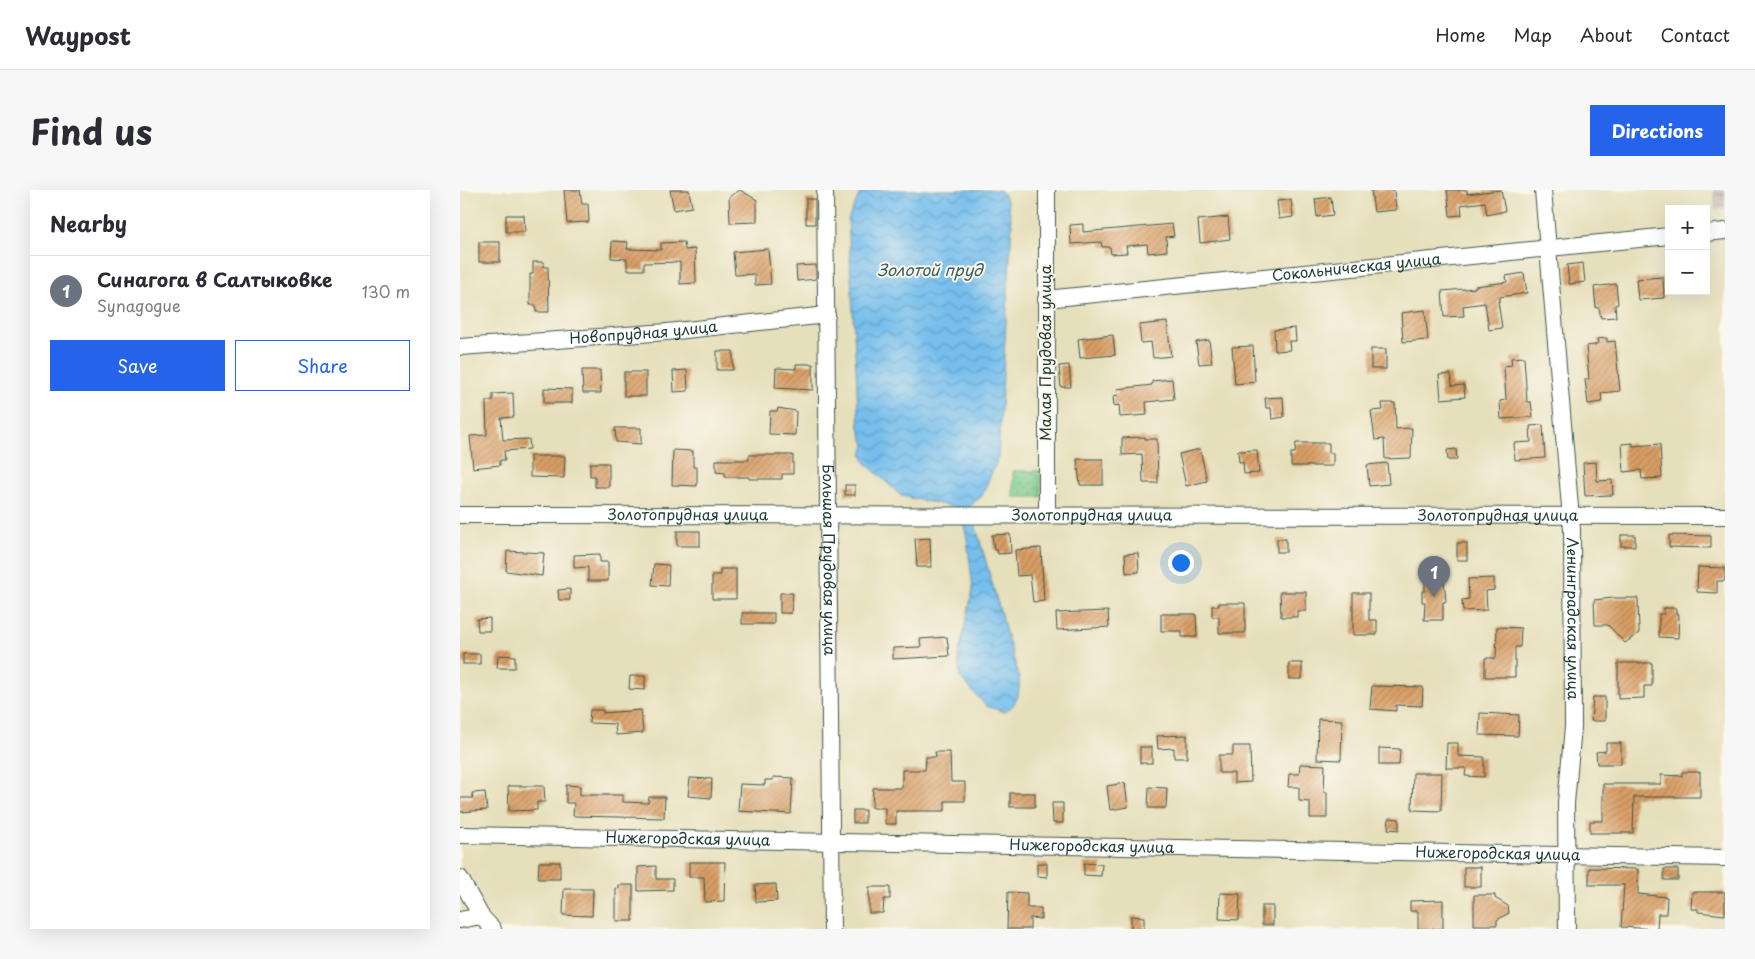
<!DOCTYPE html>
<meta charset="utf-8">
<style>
:root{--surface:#fff;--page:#f7f7f7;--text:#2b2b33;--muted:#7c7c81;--line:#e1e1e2;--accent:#2563eb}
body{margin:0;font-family:"Playpen Sans",sans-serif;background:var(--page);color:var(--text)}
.controls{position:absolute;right:15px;top:15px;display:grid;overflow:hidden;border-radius:0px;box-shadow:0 5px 20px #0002}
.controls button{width:45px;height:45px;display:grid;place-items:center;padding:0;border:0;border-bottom:1px solid var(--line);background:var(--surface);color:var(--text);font:25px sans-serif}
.you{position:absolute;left:720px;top:372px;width:18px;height:18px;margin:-12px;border:4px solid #fff;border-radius:50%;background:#1a73e8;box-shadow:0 0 0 8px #1a73e833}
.badge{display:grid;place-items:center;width:32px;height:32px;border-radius:50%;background:var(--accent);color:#fff;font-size:16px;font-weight:700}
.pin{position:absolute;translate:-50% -41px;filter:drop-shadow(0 1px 2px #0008)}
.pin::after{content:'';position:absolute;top:26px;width:18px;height:15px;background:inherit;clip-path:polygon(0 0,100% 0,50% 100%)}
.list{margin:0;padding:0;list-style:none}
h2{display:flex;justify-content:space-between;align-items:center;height:65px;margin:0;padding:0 20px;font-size:21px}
h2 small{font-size:16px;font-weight:400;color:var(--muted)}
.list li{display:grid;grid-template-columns:32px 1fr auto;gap:15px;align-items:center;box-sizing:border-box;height:70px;padding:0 20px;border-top:1px solid var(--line)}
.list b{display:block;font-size:19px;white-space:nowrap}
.list p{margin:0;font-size:16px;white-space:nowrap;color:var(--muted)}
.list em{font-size:16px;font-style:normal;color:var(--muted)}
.actions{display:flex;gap:10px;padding:15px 20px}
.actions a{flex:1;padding:11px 0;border:1px solid var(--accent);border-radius:0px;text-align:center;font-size:18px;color:var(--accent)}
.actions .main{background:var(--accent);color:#fff}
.map{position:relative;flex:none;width:1265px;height:739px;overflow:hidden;border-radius:0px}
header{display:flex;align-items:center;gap:30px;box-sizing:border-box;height:70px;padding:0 25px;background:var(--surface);border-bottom:1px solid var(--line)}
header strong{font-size:24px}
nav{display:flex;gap:28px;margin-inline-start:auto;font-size:18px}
.intro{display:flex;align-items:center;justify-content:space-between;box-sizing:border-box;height:120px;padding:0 30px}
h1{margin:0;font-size:35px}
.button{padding:12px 22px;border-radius:0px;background:var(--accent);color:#fff;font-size:18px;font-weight:700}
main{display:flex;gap:30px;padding:0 30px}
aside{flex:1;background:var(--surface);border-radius:0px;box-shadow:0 5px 20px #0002}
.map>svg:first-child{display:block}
.industrial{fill:url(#industrial-grid)}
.green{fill:url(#green-dots);stroke:#4c835f}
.water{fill:url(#water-waves);stroke:#4a7e90}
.building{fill:url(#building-hatch)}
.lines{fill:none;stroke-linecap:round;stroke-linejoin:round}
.minor-casing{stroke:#3d5548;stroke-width:18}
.minor{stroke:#fff;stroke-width:16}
.labels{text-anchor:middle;stroke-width:4;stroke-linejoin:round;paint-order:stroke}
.street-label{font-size:15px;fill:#1f3d34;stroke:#fbf7ec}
.water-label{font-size:16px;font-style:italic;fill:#345d62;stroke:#fbf7ec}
</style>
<header>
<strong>Waypost</strong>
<nav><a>Home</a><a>Map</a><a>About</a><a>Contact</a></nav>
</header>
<div class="intro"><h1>Find us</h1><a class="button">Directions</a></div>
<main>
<aside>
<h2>Nearby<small></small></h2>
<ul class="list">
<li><span class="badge" style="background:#6b7280">1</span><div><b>Синагога в Салтыковке</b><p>Synagogue</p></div><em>130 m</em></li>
</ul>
<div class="actions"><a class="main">Save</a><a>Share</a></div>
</aside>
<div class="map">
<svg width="1265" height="739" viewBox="0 0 1265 739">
<defs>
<pattern id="industrial-grid" width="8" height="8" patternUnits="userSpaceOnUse" patternTransform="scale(1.25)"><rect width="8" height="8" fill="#cac3b8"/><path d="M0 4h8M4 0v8" fill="none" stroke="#ada89f"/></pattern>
<pattern id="green-dots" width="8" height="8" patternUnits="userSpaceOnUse" patternTransform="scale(1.25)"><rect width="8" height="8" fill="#79c98a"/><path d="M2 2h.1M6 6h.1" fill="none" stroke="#63a472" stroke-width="1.8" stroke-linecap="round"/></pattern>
<pattern id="water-waves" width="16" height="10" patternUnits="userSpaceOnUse" patternTransform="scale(1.25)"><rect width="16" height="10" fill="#74beed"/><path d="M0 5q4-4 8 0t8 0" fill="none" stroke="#5f9cc1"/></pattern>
<pattern id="building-hatch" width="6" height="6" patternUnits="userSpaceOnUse" patternTransform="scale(1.25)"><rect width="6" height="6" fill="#d99e65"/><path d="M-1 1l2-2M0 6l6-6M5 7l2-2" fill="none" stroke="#af8254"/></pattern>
</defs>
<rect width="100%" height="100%" fill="#fbf7ec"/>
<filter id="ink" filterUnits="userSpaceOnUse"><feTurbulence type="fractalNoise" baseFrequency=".02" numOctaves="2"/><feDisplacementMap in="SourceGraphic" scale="10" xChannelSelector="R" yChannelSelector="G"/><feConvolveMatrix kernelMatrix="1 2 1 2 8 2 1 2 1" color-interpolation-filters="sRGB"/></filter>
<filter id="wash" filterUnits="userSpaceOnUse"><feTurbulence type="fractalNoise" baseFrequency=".0096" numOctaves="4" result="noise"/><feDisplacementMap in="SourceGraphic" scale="20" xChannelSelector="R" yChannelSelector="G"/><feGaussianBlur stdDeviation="1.12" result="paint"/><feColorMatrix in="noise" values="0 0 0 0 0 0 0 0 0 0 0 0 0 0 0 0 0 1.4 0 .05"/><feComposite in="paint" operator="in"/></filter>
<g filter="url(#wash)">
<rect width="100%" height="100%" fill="#e6dfbb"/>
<!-- industrial -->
<path class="industrial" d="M1254 0H1265V19L1255 20Z"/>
<!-- green -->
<rect class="green" x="553" y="281" width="28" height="26"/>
<!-- water -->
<path class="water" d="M404 0H540L547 10 552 34 538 268 522 306 510 316 559 487C560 503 558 514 545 522L526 516 500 487 498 467 513 399 507 349 500 318 441 306 406 273 402 265 405 255 399 238 388 29 400 3Z"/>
<g id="blocks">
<!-- building -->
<g class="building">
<path d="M104 0H120L122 14H128L129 32 107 33Z"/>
<path d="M210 0H229L232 17 214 20Z"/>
<path d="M280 0 297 10V32L270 33 269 7Z"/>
<path d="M911 0H934L936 20 914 22Z"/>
<path d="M987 0H1007V4L1041 0 1045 21 1027 25 1025 12 1001 15 1002 25 990 26Z"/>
<path d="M871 7 873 25 857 27 855 9Z"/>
<rect x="346" y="9" width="9" height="25"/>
<path d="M831 10 833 27 819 29 817 11Z"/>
<path d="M46 25H64L65 42H46Z"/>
<path d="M768 27 770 49 740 53 738 30Z"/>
<path d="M623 34V42L712 34 714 46 706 47 707 61 688 63 687 54 666 56 667 63 651 64 650 57H642L641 52 611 54 610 35Z"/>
<path d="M152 51 168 52 167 59 201 60V53L224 52 225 60 235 59 236 93 220 94V72L184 73V80H167V69L151 68Z"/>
<rect x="19" y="52" width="21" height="20"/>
<path d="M308 59 311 94 295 95V84L275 85 273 62Z"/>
<path d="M73 72H84V77H88L89 122H76V115H70V84H73Z"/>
<path d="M1123 73 1125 92 1109 94 1107 75Z"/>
<path d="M356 75V89L337 91 336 76Z"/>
<path d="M1064 83 1067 103 1040 107V111H1038L1042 138 1029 140 1025 113 1003 116 1004 126 984 127 982 101 1015 98V96L1047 92 1046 86Z"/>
<path d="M1203 87 1204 108 1178 110 1176 89Z"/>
<path d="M1156 94 1158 114 1155 115 1156 127 1141 128 1139 118H1136L1134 97Z"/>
<path d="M965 120 968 150 943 152 941 123Z"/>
<path d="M707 132 711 166 693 168 691 152 681 153 679 135Z"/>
<path d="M835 138 836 151H829L830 160 815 161 814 140Z"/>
<path d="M653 145 655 165 620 168 618 149Z"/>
<path d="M1147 148V152L1155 151 1160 201 1141 203 1142 212 1128 214 1125 189H1129L1126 156 1135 155 1138 153 1137 149Z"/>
<path d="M749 150 752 173 739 174 736 152Z"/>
<path d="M793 156 795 192 775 194 772 157Z"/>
<rect x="911" y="159" width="15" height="20"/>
<rect x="257" y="161" width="16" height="19"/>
<path d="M1064 167 1067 212H1071L1073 227 1041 229 1040 211 1046 210 1044 176 1052 175 1051 168Z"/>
<path d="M336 174H353V200L315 198 316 178 336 179Z"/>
<path d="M609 175 611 197H601L599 176Z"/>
<path d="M122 180H140L141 203H123Z"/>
<path d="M227 180 228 201 214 202 213 181Z"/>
<rect x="164" y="182" width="22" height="24"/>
<path d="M991 184 992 196 1004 195 1005 207 981 209 979 185Z"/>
<path d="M712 189 714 209 686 212 687 225 660 227 659 215 654 216 653 206 658 205 657 199 692 195V191Z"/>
<path d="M84 198 112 199V213H84Z"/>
<path d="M53 203 54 227 41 228 43 250 69 249 70 259 44 261 45 270H40V275L13 278 10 246 27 245 26 211H33V204Z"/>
<path d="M823 207 824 227 812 229 811 218H806L805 208Z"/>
<path d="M922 213H935L936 239 952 238 951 268 925 269 924 249 915 250 911 221 923 220Z"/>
<path d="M318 218 336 221 335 245 309 244 310 221H317Z"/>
<path d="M1083 235 1085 268 1055 270 1054 253 1071 252 1070 236Z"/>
<path d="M155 238H181V254L156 252Z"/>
<path d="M685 247V249H697L698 293H683L682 264 662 265V248Z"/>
<path d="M836 253H869V263H873V276H831V263H835Z"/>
<path d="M1173 253V256L1200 254 1202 288 1182 289 1181 280 1164 282 1162 254Z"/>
<path d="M740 259 747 291 726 296 719 264Z"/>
<path d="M996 259 997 270H988L987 260Z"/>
<path d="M213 260 233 261V277H237V296L212 295Z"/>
<path d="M797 260 799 283 784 284 783 272H779L778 261Z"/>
<path d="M289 265H333V284H322V289H289V287H265V283L256 282V270H289Z"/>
<path d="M70 266H105L104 288 70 287Z"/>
<path d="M617 269H643V295H620Z"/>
<path d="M1136 272 1137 291 1152 290 1153 305 1125 306 1123 273Z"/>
<path d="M130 273H149V297H135V286H130Z"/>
<path d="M927 273 929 294 909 296 907 275Z"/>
<rect x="385" y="295" width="10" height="10"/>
<rect x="217" y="341" width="23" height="15"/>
<path d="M550 344 551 363 538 364 537 360H534L532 345Z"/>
<rect x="1161" y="345" width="14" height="11"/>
<path d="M1209 345 1251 346V358L1209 357Z"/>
<path d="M470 348 471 377H457L455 349Z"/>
<rect x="817" y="349" width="9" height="13"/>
<rect x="997" y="353" width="10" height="17"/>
<path d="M581 358 584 411 573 412 570 385 557 386 555 360Z"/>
<path d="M47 361 84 363 82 386 46 381Z"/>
<path d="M678 363 679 382 666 383 665 364Z"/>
<path d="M140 364V372H148V391H128V377L114 378V365Z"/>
<path d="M194 374 209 375 208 396 192 395Z"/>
<path d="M1238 377 1265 378V391H1257V403L1237 402Z"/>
<path d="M260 379H276V409H252V385H260Z"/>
<path d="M1034 388V400L1026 401 1027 420 1003 421 1002 410 1009 409 1008 389Z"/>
<path d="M965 389H984L986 412H983V430H964L965 412H962V401H965Z"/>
<path d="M110 399V410H99L98 400Z"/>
<path d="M820 402H846V421H837V427H821Z"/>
<path d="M320 403H333L331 423H320Z"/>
<path d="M893 403H909V430H917V445H893Z"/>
<path d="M1153 408H1178L1179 443 1165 453 1148 435H1135L1134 410Z"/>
<path d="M759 413H785V443H759V427H752V416H759Z"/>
<path d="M1204 418H1216V424H1219L1218 448 1199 447V424H1204Z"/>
<path d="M648 421 649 437 597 440 596 423Z"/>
<rect x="282" y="423" width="32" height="11"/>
<path d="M701 424H736L737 447H722V441H701Z"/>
<path d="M30 428V441H18L17 429Z"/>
<path d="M1037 437 1061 438 1060 457H1055V487H1025V468H1036Z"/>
<path d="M487 447 489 466 433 469V458L461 457 460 449Z"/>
<rect x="3" y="464" width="17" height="10"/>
<path d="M38 465 55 466V478H37Z"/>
<rect x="829" y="473" width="13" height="16"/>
<path d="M1158 473H1192V496H1184V508L1158 509Z"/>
<path d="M170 486H185V500L169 499Z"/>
<path d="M912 496 963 497 962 516 936 515V521L910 519Z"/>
<path d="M1133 507H1145V531H1131Z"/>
<path d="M130 520H143V523L181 520 183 543 156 545 155 534 129 533Z"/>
<path d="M1020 523 1059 525 1058 546 1019 545Z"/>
<path d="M858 529 882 530 881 570 857 569Z"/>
<path d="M727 545V568H714V558L698 559 697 546Z"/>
<path d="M987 553H998V566L1024 567V587L1005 586 1006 578H986Z"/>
<path d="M1146 553H1161V574H1137L1136 562 1146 561Z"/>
<path d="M773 556H790L791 592 774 593V583H759V565H773Z"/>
<rect x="680" y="557" width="12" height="16"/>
<path d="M919 558 940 559 939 575H919Z"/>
<path d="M475 562H490L491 592H505V611H485V621H436V634H425V618H412L413 598H442V580H465L466 567H476Z"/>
<path d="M840 574 865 575 864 602H867V628H850V612L839 611V597H828L829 584H839Z"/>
<path d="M1222 582H1240V607H1174L1173 643H1130V631H1143V594H1201V585L1222 586Z"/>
<path d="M953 583H982L981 621 952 620Z"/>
<path d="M313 587 333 588 331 624 278 621 280 594 305 595V590H313Z"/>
<path d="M230 588 252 589 251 608 228 606Z"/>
<path d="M665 593 668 617 650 620 647 596Z"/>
<path d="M106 595 120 596V605H163V612L188 613 189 607H205L204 628 113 626 114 613H106Z"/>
<path d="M48 596H84L85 612H77V620L49 621Z"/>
<path d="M689 597 707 598 706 618H688Z"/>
<path d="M25 602 27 620 0 622V608H13L12 603Z"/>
<rect x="550" y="603" width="25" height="14"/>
<path d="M592 613H603V633H593Z"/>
<rect x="393" y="620" width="12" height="13"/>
<path d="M929 628 939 629V640L928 639Z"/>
<path d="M79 672H100V689H78Z"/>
<path d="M229 672H265L264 711 245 712 244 687H229Z"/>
<path d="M577 673H587V687L577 686Z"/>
<path d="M624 673 642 674 641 686 624 685Z"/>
<path d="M196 676V689H213V700L178 701V677Z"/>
<rect x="1004" y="677" width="17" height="20"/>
<path d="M1129 678 1178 679V704L1207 707 1206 724H1198L1197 739 1161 737 1164 695H1129Z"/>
<rect x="1204" y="679" width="14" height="11"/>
<path d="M316 694 317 711 296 712 295 695Z"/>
<path d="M159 695H173V731H156V698L159 699Z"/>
<path d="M409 697H430V709H424L423 723H409Z"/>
<path d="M104 699H133L132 726 103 725Z"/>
<path d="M548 702 567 703V718H581V729L570 728V739H547Z"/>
<path d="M1232 702H1265V725L1238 722V719H1231Z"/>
<path d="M760 703 780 704 779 730 759 729Z"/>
<path d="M1014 705H1035V708L1048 716 1049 723 1037 730V735H1014Z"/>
<path d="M983 710V739H958V721H950V711Z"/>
<rect x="802" y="716" width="11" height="19"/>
<path d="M671 726 684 727V739H671Z"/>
</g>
</g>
</g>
<g filter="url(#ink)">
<use href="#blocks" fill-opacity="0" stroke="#3d5548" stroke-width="1"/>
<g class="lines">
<!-- minor casing -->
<g class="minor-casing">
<g id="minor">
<path id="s1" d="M365 0 372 739"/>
<path d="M587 0V325"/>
<path id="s2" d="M1083 0 1112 340 1113 537 1106 613 1107 739"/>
<path d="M1246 43 1265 41"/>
<path id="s3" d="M586 109 1209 46"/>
<path id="s4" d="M0 157 207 142 367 125"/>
<path id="s5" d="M0 325 1265 326"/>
<path id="s6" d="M0 645 1265 668"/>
<path d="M0 688 21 726 33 739"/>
<path d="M0 730 21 726"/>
</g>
</g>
<!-- minor -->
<use href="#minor" class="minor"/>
</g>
</g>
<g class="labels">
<!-- street labels -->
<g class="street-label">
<text dy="5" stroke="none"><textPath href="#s3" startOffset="312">Сокольническая улица</textPath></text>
<text dy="5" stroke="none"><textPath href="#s4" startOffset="184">Новопрудная улица</textPath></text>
<text transform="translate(586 163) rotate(-90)" y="5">Малая Прудовая улица</text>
<text dy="5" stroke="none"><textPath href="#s5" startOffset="228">Золотопрудная улица</textPath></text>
<text dy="5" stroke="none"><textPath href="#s5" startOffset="632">Золотопрудная улица</textPath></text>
<text dy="5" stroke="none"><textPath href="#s5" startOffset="1038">Золотопрудная улица</textPath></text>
<text dy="5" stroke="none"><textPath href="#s1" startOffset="370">Большая Прудовая улица</textPath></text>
<text dy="5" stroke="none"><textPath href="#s2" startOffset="430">Ленинградская улица</textPath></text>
<text dy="5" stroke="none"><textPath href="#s6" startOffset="228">Нижегородская улица</textPath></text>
<text dy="5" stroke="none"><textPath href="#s6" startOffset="632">Нижегородская улица</textPath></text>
<text dy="5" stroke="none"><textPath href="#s6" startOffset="1038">Нижегородская улица</textPath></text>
</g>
<!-- water labels -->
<g class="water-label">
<text x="470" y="86">Золотой пруд</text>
</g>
</g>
</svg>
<div class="controls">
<button>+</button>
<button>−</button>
</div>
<div class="you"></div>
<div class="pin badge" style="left:974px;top:407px;background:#6b7280">1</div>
</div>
</main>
